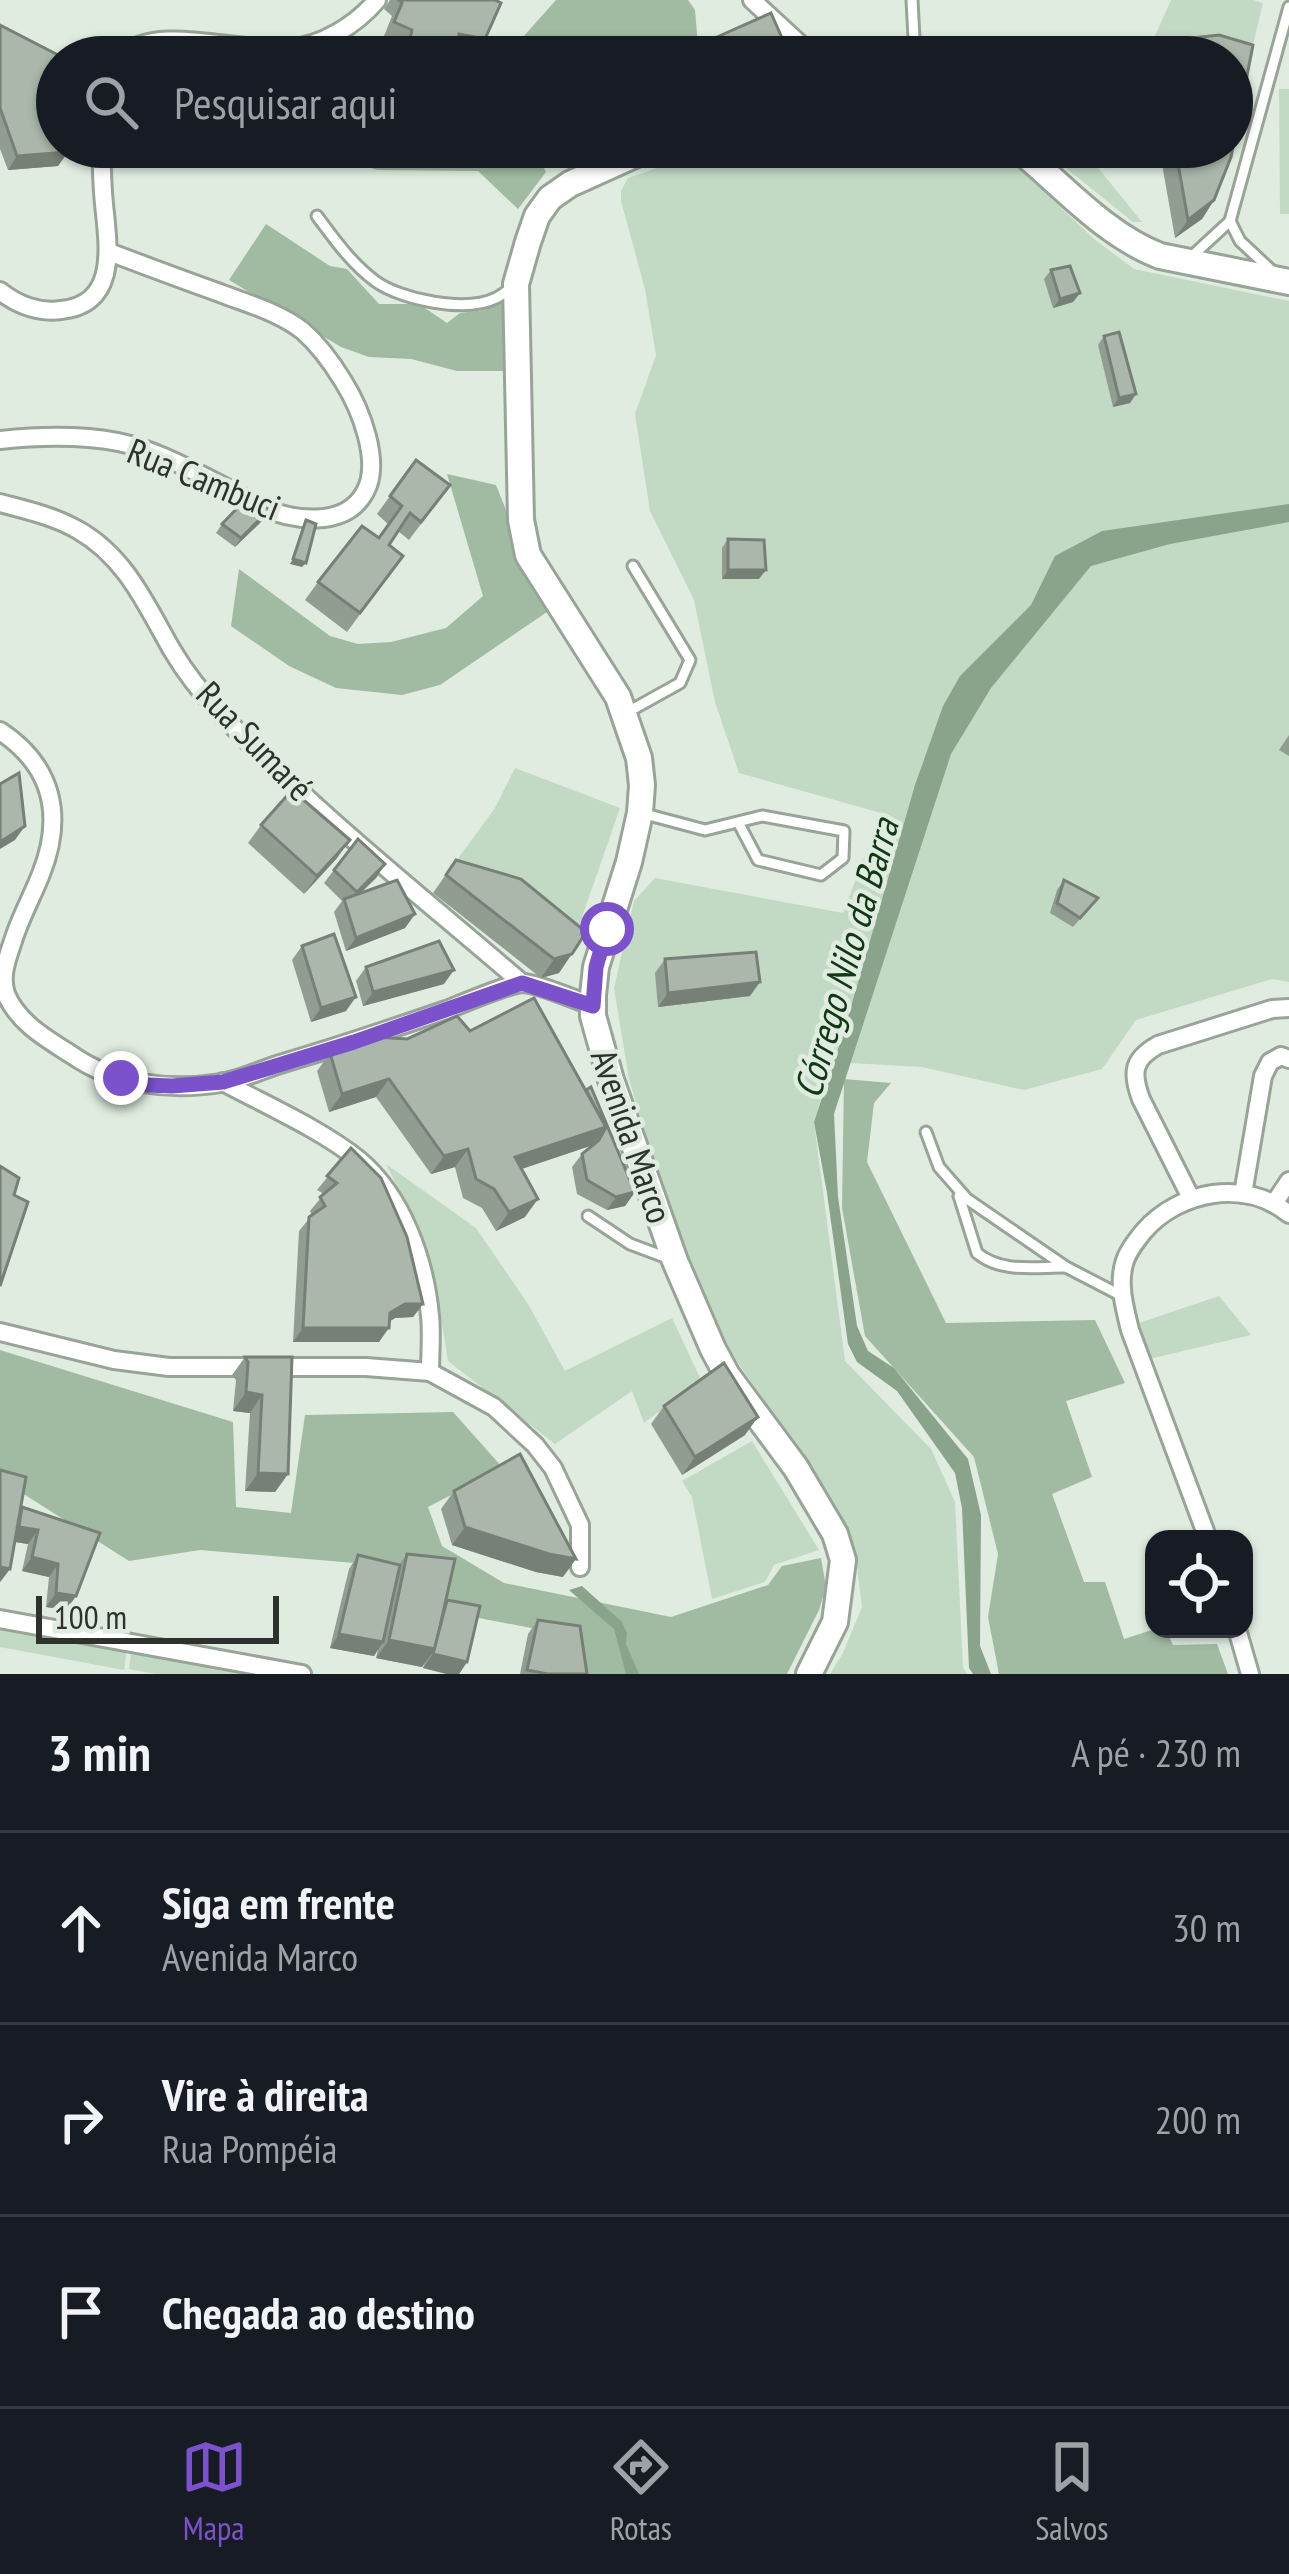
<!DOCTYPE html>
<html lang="pt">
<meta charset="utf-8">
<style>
:root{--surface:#171b24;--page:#20242c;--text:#f1f3f6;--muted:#9ea1a6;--line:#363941;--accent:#7b52cb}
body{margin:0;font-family:"PT Sans Narrow",sans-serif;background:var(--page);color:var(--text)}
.controls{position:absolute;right:36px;bottom:36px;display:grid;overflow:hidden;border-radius:24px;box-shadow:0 3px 9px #0004}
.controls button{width:108px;height:108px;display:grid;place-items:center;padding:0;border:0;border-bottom:3px solid var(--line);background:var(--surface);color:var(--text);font:60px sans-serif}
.scale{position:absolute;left:36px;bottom:30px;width:243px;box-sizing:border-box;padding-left:12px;border:6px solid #2d322d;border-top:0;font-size:33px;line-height:42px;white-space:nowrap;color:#2d322d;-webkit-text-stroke:9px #dfecdf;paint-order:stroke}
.stop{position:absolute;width:36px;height:36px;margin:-27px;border:9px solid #7b52cb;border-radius:50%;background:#fff}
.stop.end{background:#7b52cb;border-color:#fff;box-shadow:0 3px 12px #0008}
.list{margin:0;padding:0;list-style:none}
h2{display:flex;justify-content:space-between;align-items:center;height:156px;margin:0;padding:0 48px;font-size:51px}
h2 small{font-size:39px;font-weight:400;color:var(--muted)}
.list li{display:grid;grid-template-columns:78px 1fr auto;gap:36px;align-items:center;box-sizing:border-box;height:192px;padding:0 48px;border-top:3px solid var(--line)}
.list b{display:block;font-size:45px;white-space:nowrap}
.list p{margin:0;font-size:39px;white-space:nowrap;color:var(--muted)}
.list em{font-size:39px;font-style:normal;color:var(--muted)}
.icon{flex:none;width:66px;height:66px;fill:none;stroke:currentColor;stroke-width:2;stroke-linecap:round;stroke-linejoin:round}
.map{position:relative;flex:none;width:1289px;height:1674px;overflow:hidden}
.search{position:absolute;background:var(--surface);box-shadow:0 3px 9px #0004;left:36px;right:36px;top:36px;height:132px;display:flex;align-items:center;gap:30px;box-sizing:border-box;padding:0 42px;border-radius:66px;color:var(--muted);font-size:45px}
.sheet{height:732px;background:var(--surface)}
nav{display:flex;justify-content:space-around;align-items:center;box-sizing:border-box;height:168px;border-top:3px solid var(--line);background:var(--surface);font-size:33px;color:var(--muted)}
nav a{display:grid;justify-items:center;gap:6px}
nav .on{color:var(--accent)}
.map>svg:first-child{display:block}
.green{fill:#c2dac3}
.forest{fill:#a1bba2}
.water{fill:#8aa38b}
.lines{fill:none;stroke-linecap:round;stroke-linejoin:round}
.lane-casing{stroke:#98a498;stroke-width:15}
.street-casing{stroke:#98a498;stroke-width:22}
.secondary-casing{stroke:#98a498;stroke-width:30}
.lane{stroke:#fff;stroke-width:9}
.street{stroke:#fff;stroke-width:16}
.secondary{stroke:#fff;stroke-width:24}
.wall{fill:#929d92}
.shaded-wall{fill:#778077}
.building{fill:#aab7aa;stroke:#778077;stroke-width:3}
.route{stroke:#7b52cb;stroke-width:15}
.labels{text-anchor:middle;stroke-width:9;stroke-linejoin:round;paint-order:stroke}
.street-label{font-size:36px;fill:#2d322d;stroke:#dfecdf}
.water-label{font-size:39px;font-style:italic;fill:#103814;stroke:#dfecdf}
</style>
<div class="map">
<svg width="1289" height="1674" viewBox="0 0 1289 1674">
<rect width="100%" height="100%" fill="#dfecdf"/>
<!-- green -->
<g class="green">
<path d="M1171 0H1253L1263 3 1249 61 1155 36Z"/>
<path d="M1279 89H1289V214H1280Z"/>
<path d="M718 147H997L1094 239 1134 269 1289 301V982L1272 979 1136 1020 1102 1069 1024 1090 922 1067 832 1062 814 1122 845 1361 931 1449 955 1502 963 1667 967 1674H830L843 1653 862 1607 857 1567 797 1447 731 1353 664 1198 629 1079 614 988 634 901 655 878 843 913 881 813 739 773 715 702 694 600 650 511 635 414 656 355 645 289 621 201V191L628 178Z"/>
<path d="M1040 147H1081L1142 222H1133Z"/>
<path d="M515 768 620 808 574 940 512 888 443 879 495 808Z"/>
<path d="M386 1164 476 1228 528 1304 565 1371 672 1318 701 1380 644 1423 632 1391 555 1444 448 1361 436 1286 415 1222Z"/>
<path d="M1219 1296 1251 1335 1149 1359 1136 1324Z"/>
<path d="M752 1441 819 1550 774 1565 765 1582 712 1599 692 1497 682 1481Z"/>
<path d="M0 1623 127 1646 124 1670 0 1647Z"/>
<path d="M132 1645 287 1674H156L129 1669Z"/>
</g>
<!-- forest -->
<g class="forest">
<path d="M556 0H688L695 10 699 57H505Z"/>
<path d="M312 147H532L546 172 518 209 478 171 377 170Z"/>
<path d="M266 224 330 266 347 269 379 304H419L447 323 460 313 485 310 507 295 509 371H457L411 359 369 357 341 347 229 280Z"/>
<path d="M447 474 496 485 547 612 440 685 402 695 336 688 289 666 231 626 239 569 330 636 358 644 391 642 446 628 483 596Z"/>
<path d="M844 1079 891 1083 874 1103 867 1162 946 1323 1095 1320 1125 1383 1066 1401 1092 1477 1052 1494 1084 1582H1105L1124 1639 1155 1629H1166L1173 1645 1217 1644 1228 1674H999L988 1617 998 1554 974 1457 865 1336 842 1208Z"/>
<path d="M0 1350 233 1422 236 1507 291 1513 305 1415 453 1412 503 1468 428 1507 442 1546 504 1583 671 1617 768 1585 782 1566 821 1558 826 1587 819 1610 787 1674H588L573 1636 437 1610 355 1563 200 1550 129 1561 0 1479Z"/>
</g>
<!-- water -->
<g class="water">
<path d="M1289 504V522L1170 544 1091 566 991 688 951 754 834 1114 838 1197 857 1326 868 1351 894 1368 968 1459 981 1515 980 1646 991 1674H973L969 1668 962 1508 955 1473 897 1391 857 1362 848 1344 827 1193 814 1122 844 1031 915 785 943 706 960 676 1031 605 1055 556 1102 531Z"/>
<path d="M582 1586 622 1622 627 1633 626 1644 639 1674H626L614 1629 569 1590Z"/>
</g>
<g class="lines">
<!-- lane casing -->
<g class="lane-casing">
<g id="lane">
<path d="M912 0 915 57"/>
<path d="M317 216C335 240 351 263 375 281 401 300 466 313 496 298 502 295 507 291 512 287"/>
<path d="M1230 221 1240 241 1271 270"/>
<path d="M1190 258 1230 221 1289 7"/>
<path d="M626 713 680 683 690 660 633 566"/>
<path d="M645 814 705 830 762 816 844 831 843 858 821 875 758 860 738 822"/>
<path d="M926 1132 939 1167 967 1199 1066 1267 1122 1296"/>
<path d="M959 1196 977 1253C1001 1273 1034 1267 1064 1267"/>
<path d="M588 1216 630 1244 670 1259"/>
</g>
</g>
<!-- street casing -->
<g class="street-casing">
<g id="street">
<path d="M752 0 814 57"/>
<path d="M121 57C155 22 242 54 288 49 322 46 356 25 377 0"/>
<path d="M0 291C17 305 39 313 61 310 119 304 108 245 104 204 102 185 102 166 101 147"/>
<path d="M0 440C38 436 81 435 118 442 153 449 188 468 219 484 233 491 245 500 259 506 292 521 345 529 365 492 382 462 360 408 343 381 332 363 319 345 303 331 279 312 248 304 220 293 183 280 146 266 109 252"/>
<path d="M0 503C26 510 54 516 78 530 126 557 146 605 172 650 185 672 204 696 222 715 314 812 421 896 522 983"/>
<path d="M0 731C53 766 64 816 41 874 32 897 20 918 13 941 7 959 0 976 6 994 18 1023 47 1039 72 1055 115 1085 170 1091 221 1083 244 1079 267 1067 290 1061 343 1045 394 1028 446 1010 462 1004 510 983 524 983 539 984 576 1000 593 1006"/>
<path d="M223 1082C266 1105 322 1130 359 1160 403 1197 425 1261 430 1316 432 1334 430 1353 430 1372"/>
<path d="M1243 1194 1263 1076 1270 1062 1281 1056 1289 1059"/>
<path d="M1191 1198 1141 1099C1131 1072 1133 1059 1158 1045L1272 1009 1289 1008"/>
<path d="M1275 1202 1289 1181"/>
<path d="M0 1332 114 1360 169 1367H366L430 1372 494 1407 535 1445 553 1468 580 1525V1567"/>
<path d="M1208 1539 1130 1330C1125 1309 1118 1285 1124 1264 1127 1252 1136 1241 1144 1231 1179 1191 1245 1178 1289 1214"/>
<path d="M0 1619 302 1674"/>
<path d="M1237 1629 1250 1674"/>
</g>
</g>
<!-- secondary casing -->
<g class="secondary-casing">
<g id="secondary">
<path d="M652 147 570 184 550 198 537 216 528 242 516 284 521 520 528 555 618 697 639 758 642 785 640 813 629 862 596 967 593 995V1016L611 1080 675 1261 713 1349 727 1375 796 1468 835 1534 843 1560 835 1622 809 1674"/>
<path d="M1016 147C1061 184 1105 235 1160 256L1289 282"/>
</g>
</g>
<!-- lane -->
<use href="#lane" class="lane"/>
<!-- street -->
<use href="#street" class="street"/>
<!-- secondary -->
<use href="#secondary" class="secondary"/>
</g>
<!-- wall -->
<g class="wall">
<path d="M390 0H495L485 39 475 53 457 49 456 57H399L403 44 384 36 392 16 384 9Z"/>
<path d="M0 25 68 152 58 166 8 170 0 149Z"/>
<path d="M1219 35 1253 45 1231 157 1214 200 1202 219 1175 238 1159 147H1232V57H1145L1155 42Z"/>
<path d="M717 37 789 57H709L707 51Z"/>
<path d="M1051 270 1080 293 1073 302 1053 308 1044 279Z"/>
<path d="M1104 336 1136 394 1130 403 1113 407 1098 345Z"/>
<path d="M416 460 450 485 409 540 398 531 389 545 403 556 347 632 305 600 318 582 379 538 389 525 377 514Z"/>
<path d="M270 509 264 519 235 547 216 533 222 524Z"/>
<path d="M728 539 759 579H722V548Z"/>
<path d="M1289 735V756L1279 750Z"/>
<path d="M261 825 337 858 304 894 248 843Z"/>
<path d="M456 860 521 879 559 973 541 978 433 893Z"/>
<path d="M385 864 376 878 361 893 415 914 405 928 346 951 334 912 342 901 324 883 334 870Z"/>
<path d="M1064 880 1098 898 1073 927 1050 913 1057 890Z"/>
<path d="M302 946 346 1011 311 1022 292 960Z"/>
<path d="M665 959 750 996 658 1007 655 973Z"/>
<path d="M366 967 444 984 363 1006 356 981Z"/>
<path d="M534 998 635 1192 625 1206 607 1210 577 1194 572 1167 582 1154 593 1145 522 1169 525 1217 496 1231 482 1208 463 1198 455 1167 431 1174 376 1097 329 1112 317 1071 330 1053 407 1039 470 1031Z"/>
<path d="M351 1148 423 1304 413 1317 395 1318 390 1321 379 1342H293L299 1231 312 1215 310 1211 324 1194 317 1190Z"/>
<path d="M245 1357H292L288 1474 275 1492 245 1491 250 1413 233 1411 236 1380 232 1375Z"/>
<path d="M664 1406 745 1435 682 1475 651 1424Z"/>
<path d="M0 1470 21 1509 22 1507 76 1596 66 1610 46 1607 49 1577 22 1571 28 1544 15 1542 10 1569 0 1582Z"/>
<path d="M454 1491 563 1577 536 1572 452 1545 441 1509Z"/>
<path d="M407 1554 445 1604 467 1662 459 1674H447L423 1668 425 1662 422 1667 376 1658 378 1649 374 1656 330 1648 349 1569 358 1555 399 1565Z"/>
<path d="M538 1620 587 1674H520L528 1634Z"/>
</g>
<!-- shaded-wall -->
<g class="shaded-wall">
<path d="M459 34 485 39 475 53 449 48Z"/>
<path d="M68 152 58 166 8 170 17 156Z"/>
<path d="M1214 200 1202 219 1175 238 1188 220Z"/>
<path d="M1080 293 1073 302 1053 308 1060 299Z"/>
<path d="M1136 394 1130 403 1113 407 1119 398Z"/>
<path d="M270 509 264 519 235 547 241 538Z"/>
<path d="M293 559 306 563 302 567 290 564Z"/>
<path d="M728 570H766L759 579H722Z"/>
<path d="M25 826 15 840 0 849V842Z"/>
<path d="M350 840 337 858 304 894 317 876Z"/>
<path d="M385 864 376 878 347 905 357 892Z"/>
<path d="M415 914 405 928 346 951 356 938Z"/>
<path d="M572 954 559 973 541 978 554 959Z"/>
<path d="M454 970 444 984 363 1006 373 992Z"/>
<path d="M760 982 750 996 658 1007 668 993Z"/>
<path d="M356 997 346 1011 311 1022 321 1008Z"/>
<path d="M389 1079 376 1097 329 1112 342 1094Z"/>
<path d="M606 1127 593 1145 503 1175 515 1157Z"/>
<path d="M468 1149 455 1167 431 1174 444 1156Z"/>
<path d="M635 1192 625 1206 607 1210 616 1197Z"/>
<path d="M538 1199 525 1217 496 1231 509 1212Z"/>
<path d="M405 1304H423L413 1317 395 1318 381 1327 390 1313Z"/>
<path d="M303 1328H389L379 1342H293Z"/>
<path d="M246 1392 262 1395 250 1413 233 1411Z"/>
<path d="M758 1417 745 1435 682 1475 695 1457Z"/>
<path d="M258 1473 288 1474 275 1492 245 1491Z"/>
<path d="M19 1527 38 1530 28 1544 9 1541Z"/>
<path d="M465 1527 576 1559 563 1577 536 1572 452 1545Z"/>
<path d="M32 1557 58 1564 49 1577 22 1571Z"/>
<path d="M0 1567 10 1569 0 1582Z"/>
<path d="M56 1593 76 1596 66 1610 46 1607Z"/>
<path d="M339 1634 383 1642 374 1656 330 1648Z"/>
<path d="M389 1640 435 1649 422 1667 376 1658Z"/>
<path d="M433 1654 467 1662 459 1674H447L423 1668Z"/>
</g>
<!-- building -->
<g class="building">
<path d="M399 0H495L501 3 485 39 459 34 456 57H413L406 53 412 30 394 22 402 3Z"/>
<path d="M771 13 790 56 722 57 717 37Z"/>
<path d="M0 25 62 57H57V147H68V152L17 156 0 108Z"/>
<path d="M1219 35 1253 45 1231 157 1214 200 1188 220 1175 147H1232V57H1158L1155 42Z"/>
<path d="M1070 266 1080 293 1060 299 1051 270Z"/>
<path d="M1119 332 1136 394 1119 398 1104 336Z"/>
<path d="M416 460 450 485 421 522 410 513 389 545 403 556 360 613 318 582 362 526 379 538 402 506 390 496Z"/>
<path d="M247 498 270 509 241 538 222 524Z"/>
<path d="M306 520 316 524 306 563 293 559Z"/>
<path d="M728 539 764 540 766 570H728Z"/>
<path d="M19 773 25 826 0 842V784Z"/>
<path d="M292 790 350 840 317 876 261 825Z"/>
<path d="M358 839 385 864 357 892 334 870Z"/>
<path d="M456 860 521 879 586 932 572 954 554 959 446 875Z"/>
<path d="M397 880 415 914 356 938 344 899Z"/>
<path d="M1064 880 1098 898 1080 918 1057 903Z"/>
<path d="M334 934 356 997 321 1008 302 946Z"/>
<path d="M439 941 454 970 373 992 366 967Z"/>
<path d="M756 952 760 982 668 993 665 959Z"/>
<path d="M534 998 606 1127 515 1157 538 1199 509 1212 494 1189 476 1179 468 1149 444 1156 389 1079 342 1094 330 1053 375 1037 407 1039 457 1016 470 1031Z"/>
<path d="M591 1087 635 1192 616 1197 587 1180 582 1154 599 1140 606 1127 586 1090Z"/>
<path d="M351 1148 381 1178 407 1237 423 1304H405L390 1313 389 1328H303L309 1217 325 1206 320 1197 337 1183 327 1176Z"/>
<path d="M0 1166 19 1178 14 1195 28 1202 0 1286Z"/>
<path d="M245 1357H292L288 1474 258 1473 262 1395 246 1392 248 1362Z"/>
<path d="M724 1363 758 1417 695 1457 664 1406Z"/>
<path d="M520 1454 576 1559 549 1554 465 1527 454 1491Z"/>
<path d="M0 1470 26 1477 10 1569 0 1567Z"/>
<path d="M22 1507 100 1533 76 1596 56 1593 58 1564 32 1557 38 1530 19 1527Z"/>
<path d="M407 1554 455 1559 435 1649 389 1640Z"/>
<path d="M358 1555 400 1565 383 1642 339 1634Z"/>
<path d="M447 1600 480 1606 467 1662 433 1654Z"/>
<path d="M538 1620 580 1626 587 1674H548L527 1670Z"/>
</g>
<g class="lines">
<!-- route -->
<path class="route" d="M121 1078 148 1085 172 1086 223 1082 354 1042 522 983 593 1006 596 967 607 929"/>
</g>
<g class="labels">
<!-- street labels -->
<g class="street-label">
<text transform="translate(204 479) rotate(22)" y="13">Rua Cambuci</text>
<text transform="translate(255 741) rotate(46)" y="13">Rua Sumaré</text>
<text transform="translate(632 1136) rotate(71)" y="13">Avenida Marco</text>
</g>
<!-- water labels -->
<g class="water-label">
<text transform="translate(846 958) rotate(-74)" y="14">Córrego Nilo da Barra</text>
</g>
</g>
</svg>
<div class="controls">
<button><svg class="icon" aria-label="locate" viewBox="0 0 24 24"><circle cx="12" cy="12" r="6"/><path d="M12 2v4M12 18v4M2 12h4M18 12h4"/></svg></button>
</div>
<div class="scale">100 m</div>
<div class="stop" style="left:607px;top:929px"></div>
<div class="stop end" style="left:121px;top:1078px"></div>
<div class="search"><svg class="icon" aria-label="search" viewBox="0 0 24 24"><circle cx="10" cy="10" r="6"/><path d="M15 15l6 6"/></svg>Pesquisar aqui</div>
</div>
<section class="sheet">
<h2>3 min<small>A pé · 230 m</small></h2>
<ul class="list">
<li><svg class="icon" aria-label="ahead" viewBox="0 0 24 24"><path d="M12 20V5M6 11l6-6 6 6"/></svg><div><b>Siga em frente</b><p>Avenida Marco</p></div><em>30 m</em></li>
<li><svg class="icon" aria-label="right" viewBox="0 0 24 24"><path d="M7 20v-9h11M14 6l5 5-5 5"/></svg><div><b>Vire à direita</b><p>Rua Pompéia</p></div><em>200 m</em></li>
<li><svg class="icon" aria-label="arrive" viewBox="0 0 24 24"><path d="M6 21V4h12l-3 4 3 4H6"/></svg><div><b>Chegada ao destino</b></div></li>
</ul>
</section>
<nav>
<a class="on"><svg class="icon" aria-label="map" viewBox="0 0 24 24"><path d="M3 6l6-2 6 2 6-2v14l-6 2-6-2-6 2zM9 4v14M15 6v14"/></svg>Mapa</a>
<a><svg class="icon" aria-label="directions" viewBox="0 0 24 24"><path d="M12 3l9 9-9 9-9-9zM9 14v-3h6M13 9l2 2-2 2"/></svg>Rotas</a>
<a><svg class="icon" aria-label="saved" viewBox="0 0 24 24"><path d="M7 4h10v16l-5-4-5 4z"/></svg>Salvos</a>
</nav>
